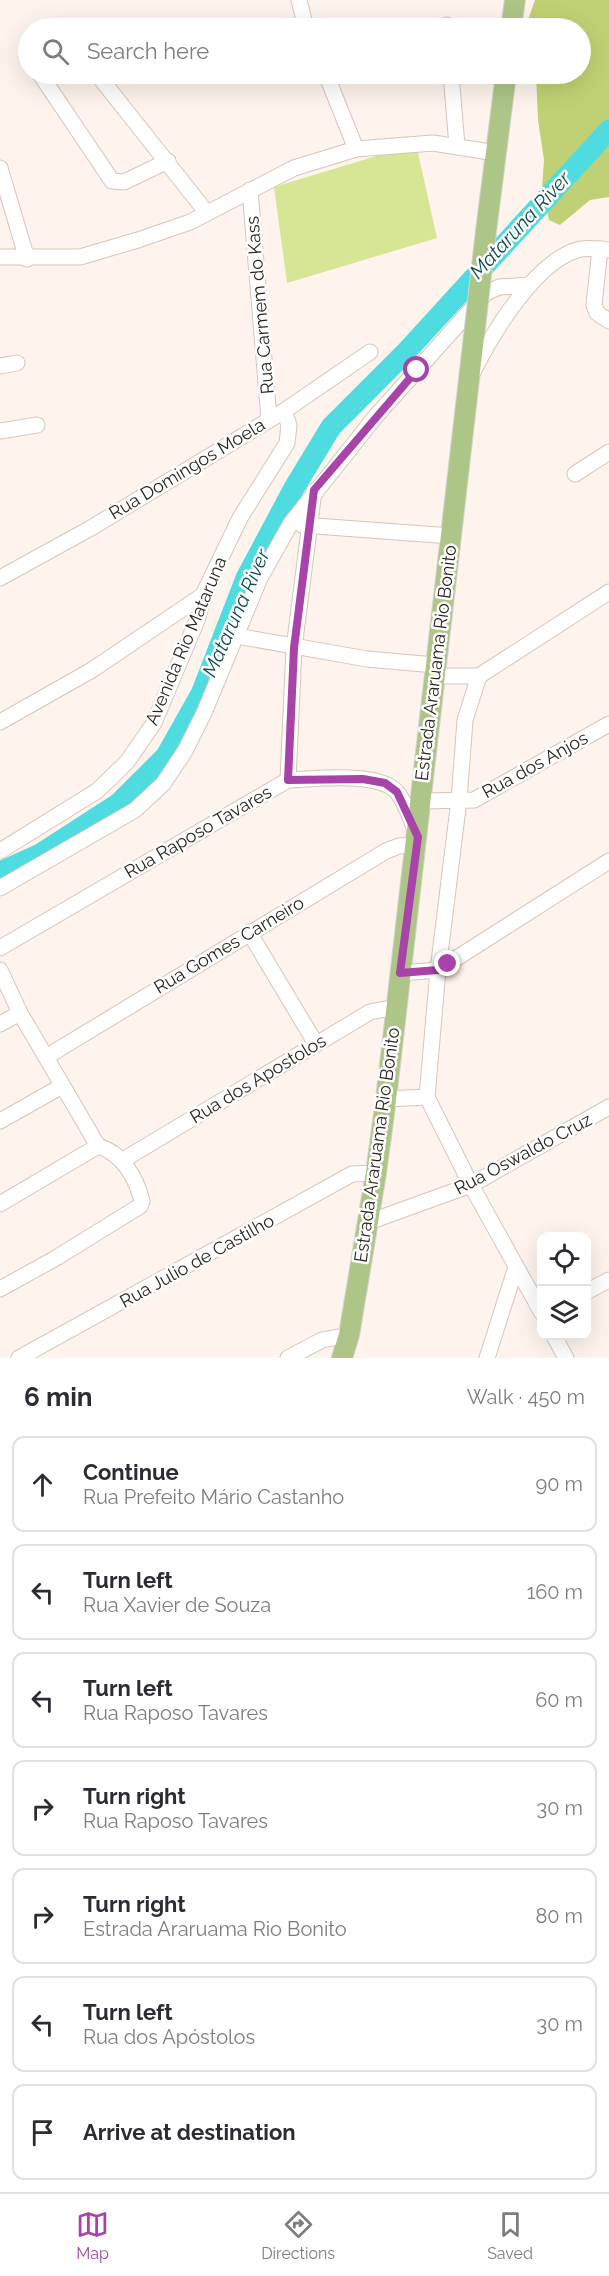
<!DOCTYPE html>
<meta charset="utf-8">
<style>
:root{--surface:#fff;--page:#f7f7f7;--text:#2b2b33;--muted:#7c7c81;--line:#e1e1e2;--accent:#a843a9}
body{margin:0;font-family:Raleway,sans-serif;background:var(--page);color:var(--text)}
.controls{position:absolute;right:18px;bottom:18px;display:grid;overflow:hidden;border-radius:12px;box-shadow:0 6px 24px #0002}
.controls button{width:54px;height:54px;display:grid;place-items:center;padding:0;border:0;border-bottom:2px solid var(--line);background:var(--surface);color:var(--text);font:30px sans-serif}
.stop{position:absolute;width:18px;height:18px;margin:-14px;border:4px solid #a843a9;border-radius:50%;background:#fff}
.stop.end{background:#a843a9;border-color:#fff;box-shadow:0 2px 6px #0008}
.list{margin:0;padding:0;list-style:none}
h2{display:flex;justify-content:space-between;align-items:center;height:78px;margin:0;padding:0 24px;font-size:26px}
h2 small{font-size:20px;font-weight:400;color:var(--muted)}
.list li{display:grid;grid-template-columns:39px 1fr auto;gap:18px;align-items:center;box-sizing:border-box;height:96px;margin:0 12px 12px;padding:0 12px;border:2px solid var(--line);border-radius:12px}
.list b{display:block;font-size:22px;white-space:nowrap}
.list p{margin:0;font-size:20px;white-space:nowrap;color:var(--muted)}
.list em{font-size:20px;font-style:normal;color:var(--muted)}
.icon{flex:none;width:33px;height:33px;fill:none;stroke:currentColor;stroke-width:2;stroke-linecap:round;stroke-linejoin:round}
.map{position:relative;flex:none;width:609px;height:1358px;overflow:hidden}
.search{position:absolute;background:var(--surface);box-shadow:0 6px 24px #0002;left:18px;right:18px;top:18px;height:66px;display:flex;align-items:center;gap:15px;box-sizing:border-box;padding:0 21px;border-radius:33px;color:var(--muted);font-size:22px}
.sheet{height:834px;background:var(--surface)}
nav{display:flex;justify-content:space-around;align-items:center;box-sizing:border-box;height:84px;border-top:2px solid var(--line);background:var(--surface);font-size:16px;color:var(--muted)}
nav a{display:grid;justify-items:center;gap:3px}
nav .on{color:var(--accent)}
.map>svg:first-child{display:block}
.green{fill:#d6e695}
.forest{fill:#bfd174}
.lines{fill:none;stroke-linecap:round;stroke-linejoin:round}
.river{stroke:#4edce1;stroke-width:21}
.minor-casing{stroke:#d6c5bb;stroke-width:17}
.major-casing{stroke:#d4d3d2;stroke-width:22}
.minor{stroke:#fff;stroke-width:15}
.major{stroke:#adc587;stroke-width:20}
.major-bridge-casing{stroke:#d4d3d2;stroke-width:22;stroke-linecap:butt}
.major-bridge{stroke:#adc587;stroke-width:20}
.route{stroke:#a843a9;stroke-width:8}
.labels{text-anchor:middle;stroke-width:5;stroke-linejoin:round;paint-order:stroke}
.street-label{font-size:18px;fill:#2a2420;stroke:#fff}
.water-label{font-size:20px;font-style:italic;fill:#0d4c4e;stroke:#fff}
</style>
<div class="map">
<svg width="609" height="1358" viewBox="0 0 609 1358">
<rect width="100%" height="100%" fill="#fef4ed"/>
<!-- green -->
<path class="green" d="M416 144 437 238 287 283 274 187Z"/>
<!-- forest -->
<path class="forest" d="M535 0H609V197L590 200 560 225 549 220 542 189 544 160 538 120 536 74H580V28H529L528 20Z"/>
<g class="lines">
<!-- river -->
<path class="river" d="M0 872 40 854 119 803 166 756 201 694 246 578 294 488 331 427 405 353 609 130"/>
<!-- minor casing -->
<g class="minor-casing">
<g id="minor">
<path d="M299 0 306 28"/>
<path d="M447 25V28"/>
<path d="M40 74 112 181 124 182 168 161"/>
<path d="M97 74 207 213"/>
<path d="M326 74 356 149"/>
<path d="M451 74 457 146"/>
<path d="M0 168 27 259"/>
<path d="M250 190 269 419"/>
<path d="M600 249 594 305 597 313 609 321"/>
<path d="M0 257H80L138 240 190 222 294 168 356 149 433 143 496 153"/>
<path d="M0 366 17 363"/>
<path d="M473 372C492 334 534 263 577 250 586 247 599 249 609 250"/>
<path d="M0 431 37 425"/>
<path d="M575 474 609 452"/>
<path d="M302 525 451 536"/>
<path d="M0 578 91 528 284 411 370 352"/>
<path d="M237 636 367 659 435 665"/>
<path d="M433 676H479L609 592"/>
<path d="M479 676 465 720 459 800 438 970 427 1097 471 1185 542 1313"/>
<path d="M0 722 92 670 203 595"/>
<path d="M288 780 294 648 314 491"/>
<path d="M421 801 474 800 609 724"/>
<path d="M0 851 97 791 127 762 154 723 198 618 203 595 240 518 287 443 289 425 284 411"/>
<path d="M0 888 135 810 163 784 185 751 204 713 260 578 291 523 376 416 486 293 499 287 530 285"/>
<path d="M249 932 316 1044"/>
<path d="M0 948 288 780C315 779 379 771 397 792 406 803 411 821 417 834"/>
<path d="M0 970 20 1013 98 1146C122 1153 136 1177 142 1201L140 1206 56 1258 0 1289"/>
<path d="M400 973 438 970 609 861"/>
<path d="M0 1024 20 1013"/>
<path d="M46 1057 386 851 399 846 417 845"/>
<path d="M386 1099 427 1097"/>
<path d="M0 1121 62 1086"/>
<path d="M123 1160 370 1012 396 1007"/>
<path d="M0 1204 98 1146"/>
<path d="M369 1222 471 1185 609 1107"/>
<path d="M586 1292 609 1280"/>
<path d="M554 1336 566 1358"/>
<path d="M19 1358 352 1174 376 1173"/>
<path d="M288 1358 322 1340 349 1335"/>
<path d="M487 1358 516 1267"/>
</g>
</g>
<!-- major casing -->
<g class="major-casing">
<g id="major">
<path d="M511 28 515 0"/>
<path d="M486 231 506 74"/>
<path d="M342 1358 349 1335 376 1173 386 1099 474 336"/>
</g>
</g>
<!-- minor -->
<use href="#minor" class="minor"/>
<!-- major -->
<use href="#major" class="major"/>
<!-- major-bridge casing -->
<g class="major-bridge-casing">
<path id="major-bridge" d="M474 336 486 231"/>
</g>
<!-- major-bridge -->
<use href="#major-bridge" class="major-bridge"/>
</g>
<g class="lines">
<!-- route -->
<path class="route" d="M417 370 314 490 294 648 288 780 363 779 385 783 397 792 418 837 400 973 438 970 448 964"/>
</g>
<g class="labels">
<!-- street labels -->
<g class="street-label">
<text transform="translate(260 305) rotate(-95)" y="6">Rua Carmem do Kass</text>
<text transform="translate(187 469) rotate(-31)" y="6">Rua Domingos Moela</text>
<text transform="translate(186 641) rotate(-67)" y="6">Avenida Rio Mataruna</text>
<text transform="translate(436 663) rotate(-83)" y="6">Estrada Araruama Rio Bonito</text>
<text transform="translate(535 765) rotate(-29)" y="6">Rua dos Anjos</text>
<text transform="translate(198 832) rotate(-30)" y="6">Rua Raposo Tavares</text>
<text transform="translate(229 945) rotate(-31)" y="6">Rua Gomes Carneiro</text>
<text transform="translate(258 1079) rotate(-31)" y="6">Rua dos Apostolos</text>
<text transform="translate(377 1145) rotate(-82)" y="6">Estrada Araruama Rio Bonito</text>
<text transform="translate(523 1154) rotate(-28)" y="6">Rua Oswaldo Cruz</text>
<text transform="translate(197 1261) rotate(-29)" y="6">Rua Julio de Castilho</text>
</g>
<!-- water labels -->
<g class="water-label">
<text transform="translate(520 225) rotate(-47)" y="7">Mataruna River</text>
<text transform="translate(236 613) rotate(-66)" y="7">Mataruna River</text>
</g>
</g>
</svg>
<div class="controls">
<button><svg class="icon" aria-label="locate" viewBox="0 0 24 24"><circle cx="12" cy="12" r="6"/><path d="M12 2v4M12 18v4M2 12h4M18 12h4"/></svg></button>
<button><svg class="icon" aria-label="layers" viewBox="0 0 24 24"><path d="M12 4l9 5-9 5-9-5zM3 14l9 5 9-5"/></svg></button>
</div>
<div class="stop" style="left:417px;top:370px"></div>
<div class="stop end" style="left:448px;top:964px"></div>
<div class="search"><svg class="icon" aria-label="search" viewBox="0 0 24 24"><circle cx="10" cy="10" r="6"/><path d="M15 15l6 6"/></svg>Search here</div>
</div>
<section class="sheet">
<h2>6 min<small>Walk · 450 m</small></h2>
<ul class="list">
<li><svg class="icon" aria-label="ahead" viewBox="0 0 24 24"><path d="M12 20V5M6 11l6-6 6 6"/></svg><div><b>Continue</b><p>Rua Prefeito Mário Castanho</p></div><em>90 m</em></li>
<li><svg class="icon" aria-label="left" viewBox="0 0 24 24"><path d="M17 20v-9H6M10 6l-5 5 5 5"/></svg><div><b>Turn left</b><p>Rua Xavier de Souza</p></div><em>160 m</em></li>
<li><svg class="icon" aria-label="left" viewBox="0 0 24 24"><path d="M17 20v-9H6M10 6l-5 5 5 5"/></svg><div><b>Turn left</b><p>Rua Raposo Tavares</p></div><em>60 m</em></li>
<li><svg class="icon" aria-label="right" viewBox="0 0 24 24"><path d="M7 20v-9h11M14 6l5 5-5 5"/></svg><div><b>Turn right</b><p>Rua Raposo Tavares</p></div><em>30 m</em></li>
<li><svg class="icon" aria-label="right" viewBox="0 0 24 24"><path d="M7 20v-9h11M14 6l5 5-5 5"/></svg><div><b>Turn right</b><p>Estrada Araruama Rio Bonito</p></div><em>80 m</em></li>
<li><svg class="icon" aria-label="left" viewBox="0 0 24 24"><path d="M17 20v-9H6M10 6l-5 5 5 5"/></svg><div><b>Turn left</b><p>Rua dos Apóstolos</p></div><em>30 m</em></li>
<li><svg class="icon" aria-label="arrive" viewBox="0 0 24 24"><path d="M6 21V4h12l-3 4 3 4H6"/></svg><div><b>Arrive at destination</b></div></li>
</ul>
</section>
<nav>
<a class="on"><svg class="icon" aria-label="map" viewBox="0 0 24 24"><path d="M3 6l6-2 6 2 6-2v14l-6 2-6-2-6 2zM9 4v14M15 6v14"/></svg>Map</a>
<a><svg class="icon" aria-label="directions" viewBox="0 0 24 24"><path d="M12 3l9 9-9 9-9-9zM9 14v-3h6M13 9l2 2-2 2"/></svg>Directions</a>
<a><svg class="icon" aria-label="saved" viewBox="0 0 24 24"><path d="M7 4h10v16l-5-4-5 4z"/></svg>Saved</a>
</nav>
